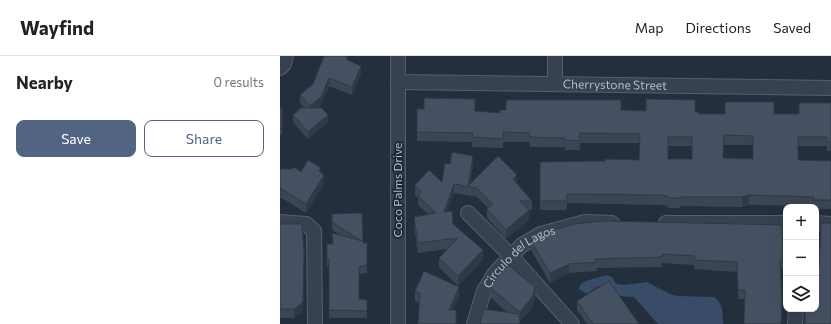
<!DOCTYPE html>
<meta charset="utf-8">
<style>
:root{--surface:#fff;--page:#f6f6f6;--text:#222;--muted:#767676;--line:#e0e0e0;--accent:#516482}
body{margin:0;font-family:Commissioner,sans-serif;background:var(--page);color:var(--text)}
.controls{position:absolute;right:12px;bottom:12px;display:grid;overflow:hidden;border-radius:8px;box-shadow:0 4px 16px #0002}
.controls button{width:36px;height:36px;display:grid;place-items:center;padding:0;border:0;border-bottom:1px solid var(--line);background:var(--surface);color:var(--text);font:20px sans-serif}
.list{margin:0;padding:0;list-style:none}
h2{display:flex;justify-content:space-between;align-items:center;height:52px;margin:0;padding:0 16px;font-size:17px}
h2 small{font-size:13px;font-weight:400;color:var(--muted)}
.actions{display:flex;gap:8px;padding:12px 16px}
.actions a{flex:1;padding:9px 0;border:1px solid var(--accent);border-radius:8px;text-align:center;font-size:14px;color:var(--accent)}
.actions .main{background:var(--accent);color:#fff}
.icon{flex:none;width:22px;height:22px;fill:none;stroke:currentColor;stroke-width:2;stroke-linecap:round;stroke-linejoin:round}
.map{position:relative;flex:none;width:551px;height:268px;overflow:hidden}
header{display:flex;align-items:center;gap:24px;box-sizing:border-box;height:56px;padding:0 20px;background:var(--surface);border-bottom:1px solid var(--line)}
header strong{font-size:19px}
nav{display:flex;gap:22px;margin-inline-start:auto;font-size:14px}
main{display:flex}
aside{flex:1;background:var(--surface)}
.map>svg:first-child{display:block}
.water{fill:#394c67}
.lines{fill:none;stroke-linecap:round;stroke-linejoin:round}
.minor-casing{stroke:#565f6c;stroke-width:16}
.minor{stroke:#38414e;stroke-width:14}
.wall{fill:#3b4654;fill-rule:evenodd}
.shaded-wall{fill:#303945}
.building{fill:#455162;stroke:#303945;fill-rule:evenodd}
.labels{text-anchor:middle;stroke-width:3.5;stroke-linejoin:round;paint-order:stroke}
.street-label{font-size:12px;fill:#b4bcc9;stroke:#1d2633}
</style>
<header>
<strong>Wayfind</strong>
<nav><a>Map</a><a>Directions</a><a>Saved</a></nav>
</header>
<main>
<aside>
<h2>Nearby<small>0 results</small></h2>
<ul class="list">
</ul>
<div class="actions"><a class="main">Save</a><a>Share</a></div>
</aside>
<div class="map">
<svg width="551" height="268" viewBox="0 0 551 268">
<rect width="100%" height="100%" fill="#242f3e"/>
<!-- water -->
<path class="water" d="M326 219 332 221 336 228 345 229 367 226 390 238 397 240 434 241C443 247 443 257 443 268H378L354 241 339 240 325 229 316 231 307 238 299 233 300 229C306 223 319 222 326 219Z"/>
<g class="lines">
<!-- minor casing -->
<g class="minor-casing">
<g id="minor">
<path d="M118 0V268"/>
<path d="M275 0V28"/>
<path d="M0 12 4 8 6 0"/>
<path id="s1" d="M118 26 551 32"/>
<path d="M188 157 232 201 292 268"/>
<path d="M0 166 26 168 34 175 35 268"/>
<path d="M386 167H506"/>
<path d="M536 167 551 168"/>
<path id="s2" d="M194 268 204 235 215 217 242 189 261 178 305 166 332 167"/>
<path d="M515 268 516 253"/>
</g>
</g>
<!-- minor -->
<use href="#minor" class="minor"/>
</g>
<!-- wall -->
<g class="wall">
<path d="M67 4 81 18 72 39 49 30 41 48 37 52 48 66 28 83 13 66V59L25 52 20 47V39L33 28Z"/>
<path d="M551 47V95H547V90H518V104L551 105V153H536V151H534V150L469 149 462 151 401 150 400 152H388V150L381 149 287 147V154H260V106L325 105 359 104 360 87H300V94H285V91H250L249 86H223V92L192 91V86L137 85V53L195 55 220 57 341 54 415 56 419 58H519ZM444 89H473V103L443 102ZM388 90H412V103H388Z"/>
<rect x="0" y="52" width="2" height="27"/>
<path d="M170 108 193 109 190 128H237L252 145V154H248L249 164 226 183 207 162V153L208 152 197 141 174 137 167 155 173 168 203 204 178 230 159 211V202L167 193 138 197 134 170V161L148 158 138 149V142L135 139V129L162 126Z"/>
<path d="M0 113 21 116H41L44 128 26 157 0 141V149Z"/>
<path d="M82 157 83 187H87V217L79 218V243L87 244V262H49V210H47V188H52L62 180 52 174V158Z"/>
<path d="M0 168 23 255 14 262H0Z"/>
<path d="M502 169 503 213H500L465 243H458L457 216 414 213V209L382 207V211L317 212V215L289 217 270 227 251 194V185Z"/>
<path d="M211 232 255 241 253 250 240 266V268L228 257 211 242Z"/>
<path d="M135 235 179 241 139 247 135 245Z"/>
<path d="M297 245 359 268H307L297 254Z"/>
</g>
<!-- shaded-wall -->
<g class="shaded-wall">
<path d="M81 10V18L72 39V31Z"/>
<path d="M49 22V30L41 48 30 58V50Z"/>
<path d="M48 59V66L28 83V76Z"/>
<path d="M193 100V109L189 130H188Z"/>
<path d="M44 119V128L26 157V148Z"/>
<path d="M237 119V128L233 123Z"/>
<path d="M174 128V137L164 165V156Z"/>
<path d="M469 139V149L462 151V141Z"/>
<path d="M249 154V164L226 183V174Z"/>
<path d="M203 194V204L178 230V220Z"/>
<path d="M24 205 23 255 14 262V253Z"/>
<path d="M289 208V217L270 227V217Z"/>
<path d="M179 231V241L169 263V254Z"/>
<path d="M255 231V241L253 250 240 266V268V256Z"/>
</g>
<!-- building -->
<g class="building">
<path d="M44 0H67V4L81 10 72 31 49 22 41 41 30 50 20 39 33 28Z"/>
<path d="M144 42 195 43V55L220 57V54H226V44H341V54L366 55V43L415 44V56H419V58H445V46H494V58H519V47H551V86H547V81H518V104L551 105V144H534V141L469 139 462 141H401L400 142H388V140L381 139 287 138V145H260V106L325 105V103L359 104 360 78 300 77V85L285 84V82L250 81 249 77 223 76V83L192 81 193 77 137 76V53H144ZM444 79 473 80V103L443 102ZM388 81H412V103H388Z"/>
<rect x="0" y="52" width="2" height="20"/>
<path d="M21 52H42L48 59 28 76 13 59Z"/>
<path d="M172 96 193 100 188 130 218 100 237 119 233 123 252 145H240L249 154 226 174 207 153 213 148 197 132 174 128 164 156 172 155 173 168 203 194 178 220 159 202 178 182 138 187 134 161 156 157 138 140 142 136 135 129 149 114 162 126 165 107 170 108Z"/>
<path d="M28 104 41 112 39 115 44 119 26 148 0 132V140V113H12L14 111 21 116Z"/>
<path d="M82 157 83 187H87V209L79 211V243L87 244V255L49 254V203H47V188H53L52 177 82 185 52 166V158Z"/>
<path d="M327 165 502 169 503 204H500L502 244 501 268H464L465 234H458L457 206 414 204 415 200 382 198V201L315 203 317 206 289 208 270 217 251 185 270 175 294 168Z"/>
<path d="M541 167H551V268H525V253H536V211H539Z"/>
<path d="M0 168H22L24 195 23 246 14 253H0Z"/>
<path d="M228 209 255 231 253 240 240 256 211 232 213 227Z"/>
<path d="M144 215 179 231 169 254H176V268H138L140 237 135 235Z"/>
<path d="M329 225 359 268H313L297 245Z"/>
<path d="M204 253 239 258 240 265 239 268H200L201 263Z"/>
</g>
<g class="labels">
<!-- street labels -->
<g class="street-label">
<text dy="4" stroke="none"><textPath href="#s1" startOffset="217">Cherrystone Street</textPath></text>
<text transform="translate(118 134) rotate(-90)" y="4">Coco Palms Drive</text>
<text dy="4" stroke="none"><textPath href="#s2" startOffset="85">Circulo del Lagos</textPath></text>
</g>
</g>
</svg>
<div class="controls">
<button>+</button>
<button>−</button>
<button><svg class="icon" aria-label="layers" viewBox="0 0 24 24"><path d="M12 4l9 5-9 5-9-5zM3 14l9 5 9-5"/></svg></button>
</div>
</div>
</main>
